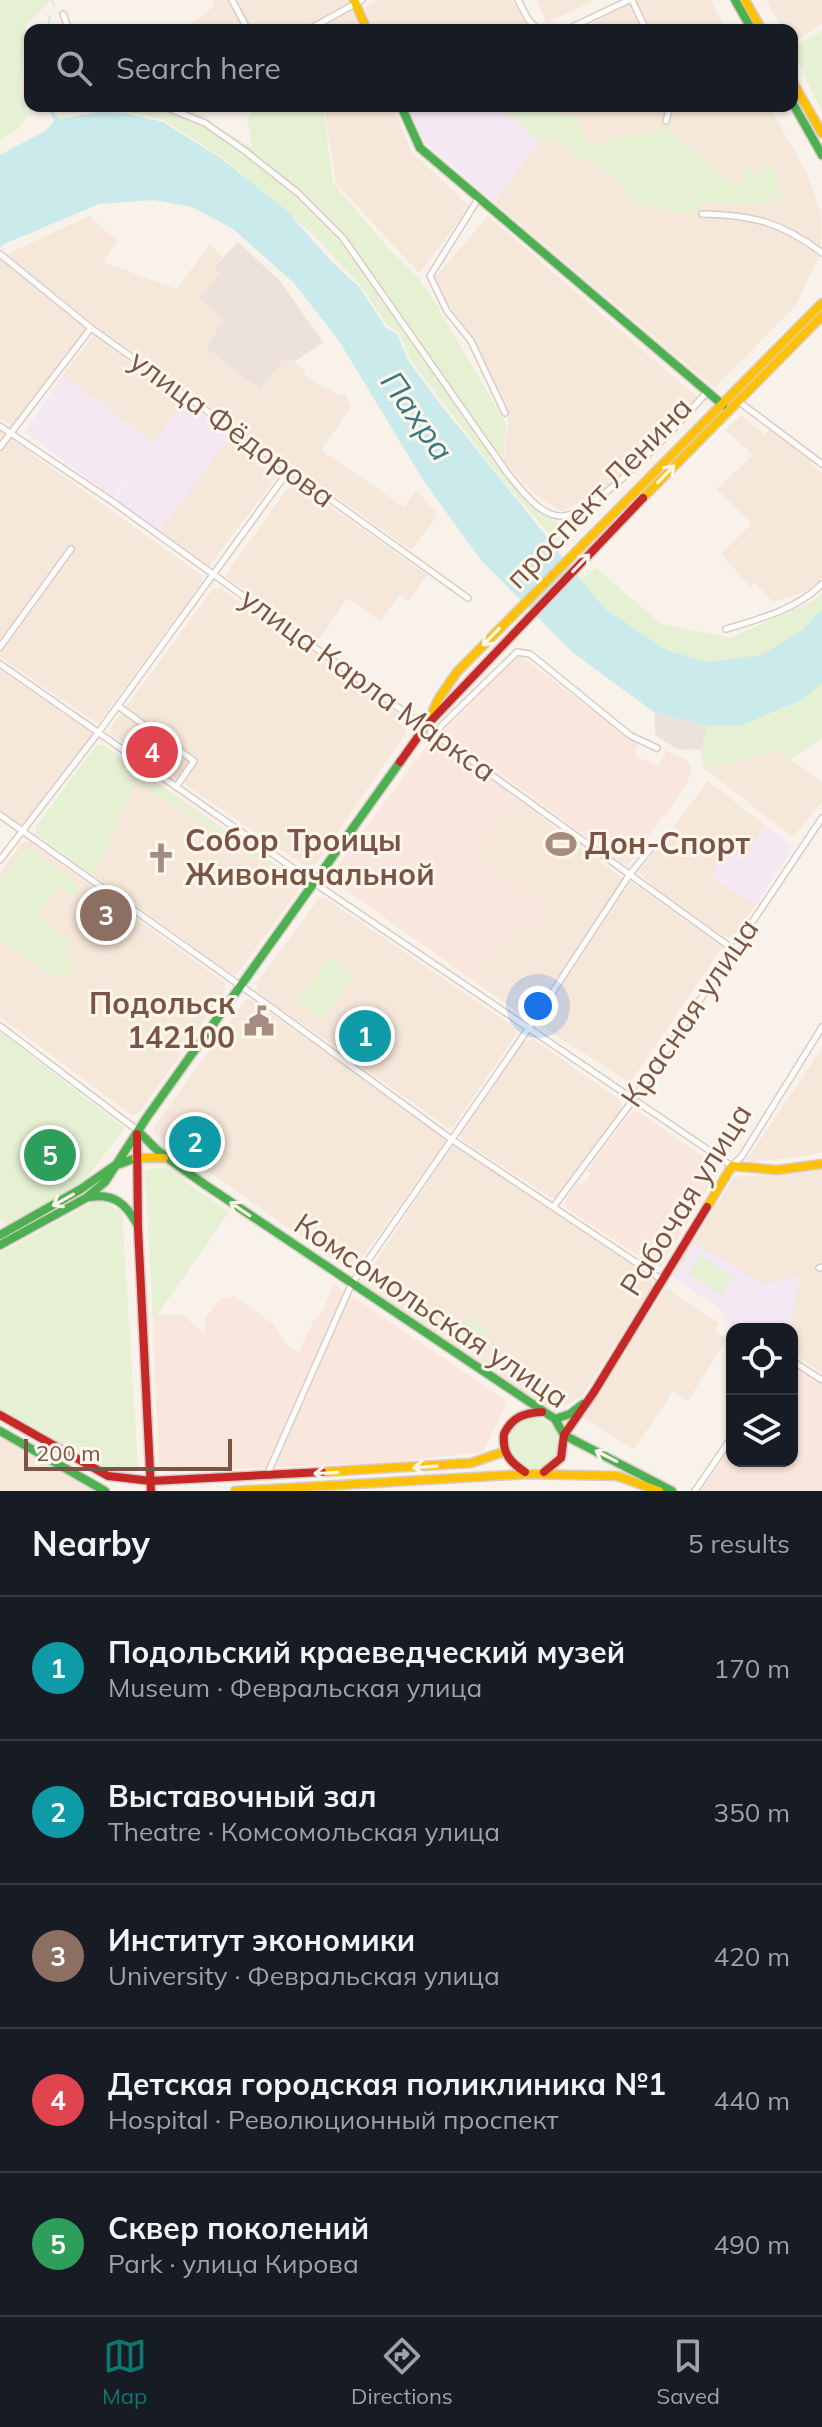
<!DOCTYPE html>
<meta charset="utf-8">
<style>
:root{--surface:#171b24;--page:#242831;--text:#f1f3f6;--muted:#9ea1a6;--line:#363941;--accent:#0f766e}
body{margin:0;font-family:Mulish,sans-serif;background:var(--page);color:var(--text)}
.controls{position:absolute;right:24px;bottom:24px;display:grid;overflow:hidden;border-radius:16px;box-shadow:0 2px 6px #0004}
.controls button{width:72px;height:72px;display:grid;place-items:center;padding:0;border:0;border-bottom:2px solid var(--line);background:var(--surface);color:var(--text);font:40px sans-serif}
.scale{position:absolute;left:24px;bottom:20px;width:208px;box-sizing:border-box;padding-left:8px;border:4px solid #7a5546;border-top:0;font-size:22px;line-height:28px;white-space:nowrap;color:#7a5546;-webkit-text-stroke:6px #fff6ec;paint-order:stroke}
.you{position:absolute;left:538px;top:1006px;width:28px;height:28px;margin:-20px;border:6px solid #fff;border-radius:50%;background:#1a73e8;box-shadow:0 0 0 12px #1a73e833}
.badge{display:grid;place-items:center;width:52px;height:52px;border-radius:50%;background:var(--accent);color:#fff;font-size:26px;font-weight:700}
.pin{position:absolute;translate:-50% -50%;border:4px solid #fff;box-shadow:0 2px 8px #0006}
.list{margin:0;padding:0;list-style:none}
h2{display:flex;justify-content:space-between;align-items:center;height:104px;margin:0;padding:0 32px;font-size:34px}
h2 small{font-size:26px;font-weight:400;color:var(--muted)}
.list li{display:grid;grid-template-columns:52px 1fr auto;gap:24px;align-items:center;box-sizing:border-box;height:144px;padding:0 32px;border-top:2px solid var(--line)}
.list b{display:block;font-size:30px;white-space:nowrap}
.list p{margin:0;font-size:26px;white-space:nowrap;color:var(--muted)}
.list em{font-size:26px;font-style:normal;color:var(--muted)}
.icon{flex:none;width:44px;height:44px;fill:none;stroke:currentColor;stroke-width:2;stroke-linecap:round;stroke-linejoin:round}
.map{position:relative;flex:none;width:822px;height:1491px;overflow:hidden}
.search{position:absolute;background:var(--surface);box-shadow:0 2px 6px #0004;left:24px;right:24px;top:24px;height:88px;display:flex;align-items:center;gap:20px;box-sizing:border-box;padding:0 28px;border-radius:16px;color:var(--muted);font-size:30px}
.sheet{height:824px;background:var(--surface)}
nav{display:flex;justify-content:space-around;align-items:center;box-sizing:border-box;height:112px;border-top:2px solid var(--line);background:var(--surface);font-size:22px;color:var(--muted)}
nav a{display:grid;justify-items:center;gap:4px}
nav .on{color:var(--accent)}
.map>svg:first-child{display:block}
.residential{fill:#f5e7d9}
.commercial{fill:#f9e6dd}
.industrial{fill:#ece2db}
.education{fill:#f4e8f3}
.green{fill:#e6f0d3}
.water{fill:#caeaeb}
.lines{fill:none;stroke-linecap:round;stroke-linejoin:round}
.stream{stroke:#caeaeb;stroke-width:2}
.street-casing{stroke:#d8cdc6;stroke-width:8}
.fast-casing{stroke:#d8cdc6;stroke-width:11}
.slow-casing{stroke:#d8cdc6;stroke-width:11}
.jam-casing{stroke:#d8cdc6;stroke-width:11}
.street{stroke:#fefdfc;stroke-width:5}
.fast{stroke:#4caf50;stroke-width:8}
.slow{stroke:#ffc107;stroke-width:8}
.jam{stroke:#c62828;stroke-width:8}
.oneway{stroke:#fff6ec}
.labels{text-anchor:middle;stroke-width:6;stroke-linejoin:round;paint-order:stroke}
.street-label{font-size:30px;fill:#7a5546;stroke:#fff6ec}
.poi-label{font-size:30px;font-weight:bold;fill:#7a5546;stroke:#fff6ec;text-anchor:start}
.water-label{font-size:32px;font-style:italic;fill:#387a82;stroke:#fff6ec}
</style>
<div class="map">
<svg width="822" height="1491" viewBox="0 0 822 1491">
<rect width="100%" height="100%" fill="#f9f2ea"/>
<!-- residential -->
<g class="residential">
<path d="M213 0H347L360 30H184L214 6Z"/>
<path d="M378 0H512L530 30H374L364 7Z"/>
<path d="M537 0H594L547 23Z"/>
<path d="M636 0H710L727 30H580Z"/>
<path d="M766 0H822V23L792 43V30H783Z"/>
<path d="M324 106H392L412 152 470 207 419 273 336 183Z"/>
<path d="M499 106H769L807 174 821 214V251L796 305 715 388 494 202 539 142Z"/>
<path d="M89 216 117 241 103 262 177 289 210 244 222 256 214 267 220 272 225 320 206 348 261 390 284 359 294 362 303 369 306 376 336 394H345L351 407 321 450 404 507 417 490 438 515 411 550 88 320 7 254Z"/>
<path d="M488 216 699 399 611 485 562 512 534 494 504 462 509 411 476 343 433 280Z"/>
<path d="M0 259 87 328 16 429 0 418Z"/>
<path d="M93 335 184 401 154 443 63 375Z"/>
<path d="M741 415 765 435 770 429 812 460 810 463 822 473V578L810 590 773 602 755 583 750 587 721 554 752 523 717 489 753 455 725 430Z"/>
<path d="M0 431 203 576V581L98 724 0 657Z"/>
<path d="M231 434 278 468V475L209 566 160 531Z"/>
<path d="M296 482 427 575 409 601 400 594 380 621 348 598 318 640 225 576 285 492Z"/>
<path d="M221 588 407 720V731L316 864 305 866 111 734V727L213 589Z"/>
<path d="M0 670 91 732 92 737 23 828 0 811Z"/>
<path d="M103 745 299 881 301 886 238 973 232 974 36 834V827L96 746Z"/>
<path d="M779 751 822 782V801L793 837 703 768Z"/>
<path d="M708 781 765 825 743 859 721 845 714 879 756 905 732 939 716 931 654 887 639 872Z"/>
<path d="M514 797 624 879 530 1021 474 981 518 917 504 882 472 860Z"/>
<path d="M24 841 30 842 225 983 226 990 138 1114 132 1115 0 1017V872Z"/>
<path d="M631 882 722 947 630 1083 537 1023Z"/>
<path d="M319 898H325L514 1027 517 1033 454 1126 448 1128 258 992 256 984Z"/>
<path d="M246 999H250L445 1137V1142L354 1269 348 1270 154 1133V1127Z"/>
<path d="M533 1039 620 1100 622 1109 557 1197 553 1199 462 1140 461 1133 524 1041Z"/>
<path d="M822 1048V1152L807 1156 751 1162 747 1159Z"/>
<path d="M457 1145 652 1278V1287L582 1396 557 1410 543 1406 364 1285 363 1280 452 1146Z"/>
<path d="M822 1169V1373L792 1353V1329H755L673 1276 674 1271 734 1177 811 1172Z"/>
<path d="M666 1288 719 1323 714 1331 726 1339 688 1401 673 1391 634 1449 583 1418Z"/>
<path d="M0 1439H4L96 1491H0Z"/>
</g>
<!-- commercial -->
<g class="commercial">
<path d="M520 655 638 745 635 750 636 756 658 766 667 751 687 760 692 770 686 786 627 866 443 732Z"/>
<path d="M433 737 514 797 472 860 504 882 552 907 538 930 518 917 474 981 329 878Z"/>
<path d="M631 1112H638L715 1164 716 1169V1175L661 1267H655L566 1208 565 1201 578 1182 583 1185 591 1174 587 1171Z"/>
<path d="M334 1284 504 1399 506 1406 483 1452 390 1462 172 1472 159 1466 153 1321 157 1315 181 1314 205 1334V1319L220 1299 233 1296 272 1323 287 1346 299 1352 316 1316 320 1317Z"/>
<path d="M792 1368 822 1386V1491H701L732 1446V1461H792Z"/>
</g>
<!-- industrial -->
<g class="industrial">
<path d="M238 242 280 281 323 342 294 362 284 359 261 390 206 348 224 320 199 298 220 273 214 267Z"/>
<path d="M655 713 707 726 701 750 677 749 655 735Z"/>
</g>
<!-- education -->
<g class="education">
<path d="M407 106H499L539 142 494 202 422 139Z"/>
<path d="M63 375 154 443 184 401 231 434 160 531 116 500 135 471 114 498 25 432Z"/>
<path d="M765 825 794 847 756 905 713 879 721 845 743 859Z"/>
<path d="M695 1243 763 1284 801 1276 789 1329H737L721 1319 725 1312 674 1278Z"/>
</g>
<!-- green -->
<g class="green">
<path d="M0 0H51L26 25 19 91 28 116 18 129 0 140Z"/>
<path d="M822 31V112L792 49Z"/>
<path d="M88 106H188L197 114 207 116 216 126 253 148 247 119 254 106H323L333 183 390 250 418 278 434 301 506 424 503 464 565 530V538L555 541 498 475 410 359 399 332 387 325 361 286 314 235 223 158 164 120 125 111H93L89 110Z"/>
<path d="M499 106H554L561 116 573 115 579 123 585 139 597 145C620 131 640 140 664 127 674 135 686 143 696 151 713 166 717 183 743 184L742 171 755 169 757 180 762 168 771 164 786 206 771 199 758 205 704 201 688 215 630 202 628 189 590 159 578 158 547 134 539 142Z"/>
<path d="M596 568 661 624 730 638 813 601 822 593V609L804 629 761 656 709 662 669 652 604 608 581 579Z"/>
<path d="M822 683V739L791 759 779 751 703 768 701 750 707 726C751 724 789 712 822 683Z"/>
<path d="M103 745 271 863 276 870 136 782 94 876 36 834V827L96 746Z"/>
<path d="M29 848 81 887 73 898 58 888 37 916 73 943 64 955 78 966 69 978 60 971 55 979 0 939V881L23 849Z"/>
<path d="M329 956 355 974 323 1020 297 1002Z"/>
<path d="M0 1032 122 1126 123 1131 81 1184 9 1225 0 1218Z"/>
<path d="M154 1168H165L229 1212 153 1321 145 1172Z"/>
<path d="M99 1199 122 1212 138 1468C134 1473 130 1478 123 1477 96 1473 27 1426 0 1410V1253Z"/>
<path d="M700 1256 733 1277 721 1295 688 1274Z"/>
<path d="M469 1316 491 1330 477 1351 455 1336Z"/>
<circle cx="534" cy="1443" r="25"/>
</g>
<!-- water -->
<path class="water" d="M42 106H52L56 116 60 119 99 112 125 113 163 122 222 159 287 211 330 260 360 288 386 328 397 334 408 360 437 400 604 608 668 651 709 662 761 655 804 629 822 609V683L802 700 742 725 707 726 655 713 571 651 481 560 425 483 339 341 294 283 233 229 192 207 154 200 99 204 2 245 0 248V155L45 131 54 122 51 114Z"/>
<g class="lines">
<!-- stream -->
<g class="stream">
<path d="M52 0 54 6"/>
<path d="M47 30 50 16"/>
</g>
<!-- street casing -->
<g class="street-casing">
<g id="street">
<path d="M232 0 248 30"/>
<path d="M518 0 528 19 538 30"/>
<path d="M632 0 646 30"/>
<path d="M63 14 69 30"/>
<path d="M308 30 362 0"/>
<path d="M566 30 629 0"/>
<path d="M163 106 205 123 245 151 298 193 343 238 508 474C521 489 538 514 559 516 592 520 685 417 708 391"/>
<path d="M666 121 670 106"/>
<path d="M478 199 430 276 447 311 471 341 505 413"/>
<path d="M702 214C752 215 782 222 822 253"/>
<path d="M0 254 91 328 468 598"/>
<path d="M738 401 822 464"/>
<path d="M0 426 113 502 733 949"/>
<path d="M0 447 91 328"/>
<path d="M726 629C760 619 797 609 822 584"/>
<path d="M0 647 71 549"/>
<path d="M0 664 313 882 732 1166 742 1156 822 1027"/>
<path d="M118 706 194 761 176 787"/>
<path d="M435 732 517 652 530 654 631 736 657 748"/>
<path d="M0 815 279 1013 451 1139 664 1281"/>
<path d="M0 860 98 733 289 470"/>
<path d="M0 1026 137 1130"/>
<path d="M554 1206 633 1100 822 818"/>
<path d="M819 1268 822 1267"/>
<path d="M792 1361 822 1380"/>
<path d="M267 1475 351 1285 533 1022 630 874 652 847"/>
<path d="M695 1491 732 1437"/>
</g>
</g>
<!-- fast casing -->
<g class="fast-casing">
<g id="fast">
<path d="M735 0 752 30"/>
<path d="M792 102 822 155"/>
<path d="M401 106 420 148 723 405"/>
<path d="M138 1131 158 1151 201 1182 555 1419 564 1435 672 1491"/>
<path d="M90 1197C114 1193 126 1204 137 1224"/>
<path d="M0 1235 81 1189 114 1166 136 1158"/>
<path d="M0 1245 86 1198 105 1182 147 1117 400 762"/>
<path d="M555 1419 570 1414 583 1404"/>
<path d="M0 1431 105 1491"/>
</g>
</g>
<!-- slow casing -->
<g class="slow-casing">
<g id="slow">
<path d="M354 0 367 30"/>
<path d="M745 0 762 30"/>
<path d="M792 81 822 133"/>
<path d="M643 498 822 316"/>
<path d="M430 717 439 698 457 672 822 303"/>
<path d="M136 1158H164"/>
<path d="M707 1207 732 1166 777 1170 822 1164"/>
<path d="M322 1472 471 1463 503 1452"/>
<path d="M235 1491 528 1474 617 1476 659 1491"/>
</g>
</g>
<!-- jam casing -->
<g class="jam-casing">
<g id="jam">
<path d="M400 762 425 727 643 498"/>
<path d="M137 1134 138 1228 151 1491"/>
<path d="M0 1415 108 1476 151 1481 322 1472"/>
<path d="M564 1435 594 1392 707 1207"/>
<path d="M525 1472C510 1462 502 1453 504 1434 512 1417 524 1413 542 1412"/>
<path d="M544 1472 561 1458 564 1435"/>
</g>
</g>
<!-- street -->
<use href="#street" class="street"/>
<!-- fast -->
<use href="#fast" class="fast"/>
<!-- slow -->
<use href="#slow" class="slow"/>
<!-- jam -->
<use href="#jam" class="jam"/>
</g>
<!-- one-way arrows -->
<defs><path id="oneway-shaft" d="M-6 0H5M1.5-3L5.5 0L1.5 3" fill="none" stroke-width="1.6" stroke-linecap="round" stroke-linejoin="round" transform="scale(2)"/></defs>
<g class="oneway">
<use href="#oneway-shaft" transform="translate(666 474) rotate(-46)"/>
<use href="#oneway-shaft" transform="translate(581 563) rotate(-46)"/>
<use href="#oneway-shaft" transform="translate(491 637) rotate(134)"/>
<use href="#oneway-shaft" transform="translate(63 1200) rotate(151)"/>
<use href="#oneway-shaft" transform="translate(240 1209) rotate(-146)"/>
<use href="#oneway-shaft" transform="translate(606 1456) rotate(-153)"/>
<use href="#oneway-shaft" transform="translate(425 1467) rotate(176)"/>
<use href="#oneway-shaft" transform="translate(326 1473) rotate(177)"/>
</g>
<!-- icons -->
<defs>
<g id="stadium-bare" transform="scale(2.4)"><path d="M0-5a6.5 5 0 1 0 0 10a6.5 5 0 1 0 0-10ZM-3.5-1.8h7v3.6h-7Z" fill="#a68c7f" stroke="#fff6ec" stroke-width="2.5" paint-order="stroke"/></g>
<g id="church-bare" transform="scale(2.4)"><path d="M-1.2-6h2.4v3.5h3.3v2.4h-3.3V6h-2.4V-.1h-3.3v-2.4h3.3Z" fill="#a68c7f" stroke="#fff6ec" stroke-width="2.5" paint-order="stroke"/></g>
<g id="civic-bare" transform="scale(2.4)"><path d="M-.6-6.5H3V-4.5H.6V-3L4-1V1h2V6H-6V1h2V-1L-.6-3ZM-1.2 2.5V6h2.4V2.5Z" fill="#a68c7f" stroke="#fff6ec" stroke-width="2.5" paint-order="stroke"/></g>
</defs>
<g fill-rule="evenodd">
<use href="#stadium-bare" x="561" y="844"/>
<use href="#church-bare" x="161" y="858"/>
<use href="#civic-bare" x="259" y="1021"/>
</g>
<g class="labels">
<!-- street labels -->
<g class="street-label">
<text transform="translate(232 429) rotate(36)" y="10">улица Фёдорова</text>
<text transform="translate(599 493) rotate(-46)" y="10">проспект Ленина</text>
<text transform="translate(368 685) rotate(36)" y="10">улица Карла Маркса</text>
<text transform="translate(690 1013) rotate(-56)" y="10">Красная улица</text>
<text transform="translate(686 1200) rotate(-58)" y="10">Рабочая улица</text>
<text transform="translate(431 1311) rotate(34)" y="10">Комсомольская улица</text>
</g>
<!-- poi labels -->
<g class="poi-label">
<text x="185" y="851">Собор Троицы<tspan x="185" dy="34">Живоначальной</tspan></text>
<text x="585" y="854">Дон-Спорт</text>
<text x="235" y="1014" text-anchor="end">Подольск<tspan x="235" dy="34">142100</tspan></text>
</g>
<!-- water labels -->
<g class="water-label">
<text transform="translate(417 416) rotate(55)" y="11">Пахра</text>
</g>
</g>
</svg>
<div class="controls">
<button><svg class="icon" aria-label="locate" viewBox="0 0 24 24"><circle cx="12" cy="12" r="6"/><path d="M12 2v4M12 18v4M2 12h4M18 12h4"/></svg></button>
<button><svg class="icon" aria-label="layers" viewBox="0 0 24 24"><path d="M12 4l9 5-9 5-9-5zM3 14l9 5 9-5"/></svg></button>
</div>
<div class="scale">200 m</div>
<div class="you"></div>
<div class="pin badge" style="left:365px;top:1036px;background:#0f9aa8">1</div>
<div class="pin badge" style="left:195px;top:1142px;background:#0f9aa8">2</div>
<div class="pin badge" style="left:106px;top:915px;background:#8d6e63">3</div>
<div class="pin badge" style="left:152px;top:752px;background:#e0444e">4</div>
<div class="pin badge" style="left:50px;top:1155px;background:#2e9e5b">5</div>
<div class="search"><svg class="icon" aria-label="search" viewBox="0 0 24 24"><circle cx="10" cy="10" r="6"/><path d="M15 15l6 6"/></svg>Search here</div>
</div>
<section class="sheet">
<h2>Nearby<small>5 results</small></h2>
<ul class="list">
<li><span class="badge" style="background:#0f9aa8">1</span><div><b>Подольский краеведческий музей</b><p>Museum · Февральская улица</p></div><em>170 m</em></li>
<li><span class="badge" style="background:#0f9aa8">2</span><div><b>Выставочный зал</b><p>Theatre · Комсомольская улица</p></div><em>350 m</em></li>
<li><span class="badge" style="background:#8d6e63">3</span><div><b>Институт экономики</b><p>University · Февральская улица</p></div><em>420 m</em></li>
<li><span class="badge" style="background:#e0444e">4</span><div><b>Детская городская поликлиника №1</b><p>Hospital · Революционный проспект</p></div><em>440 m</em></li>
<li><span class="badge" style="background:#2e9e5b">5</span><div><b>Сквер поколений</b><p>Park · улица Кирова</p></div><em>490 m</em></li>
</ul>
</section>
<nav>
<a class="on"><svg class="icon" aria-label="map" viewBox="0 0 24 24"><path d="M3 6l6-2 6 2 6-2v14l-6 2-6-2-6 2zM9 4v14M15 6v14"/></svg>Map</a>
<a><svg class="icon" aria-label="directions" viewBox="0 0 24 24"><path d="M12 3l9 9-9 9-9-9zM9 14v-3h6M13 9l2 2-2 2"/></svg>Directions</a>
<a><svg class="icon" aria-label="saved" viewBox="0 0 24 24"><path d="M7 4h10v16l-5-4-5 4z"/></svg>Saved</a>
</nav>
